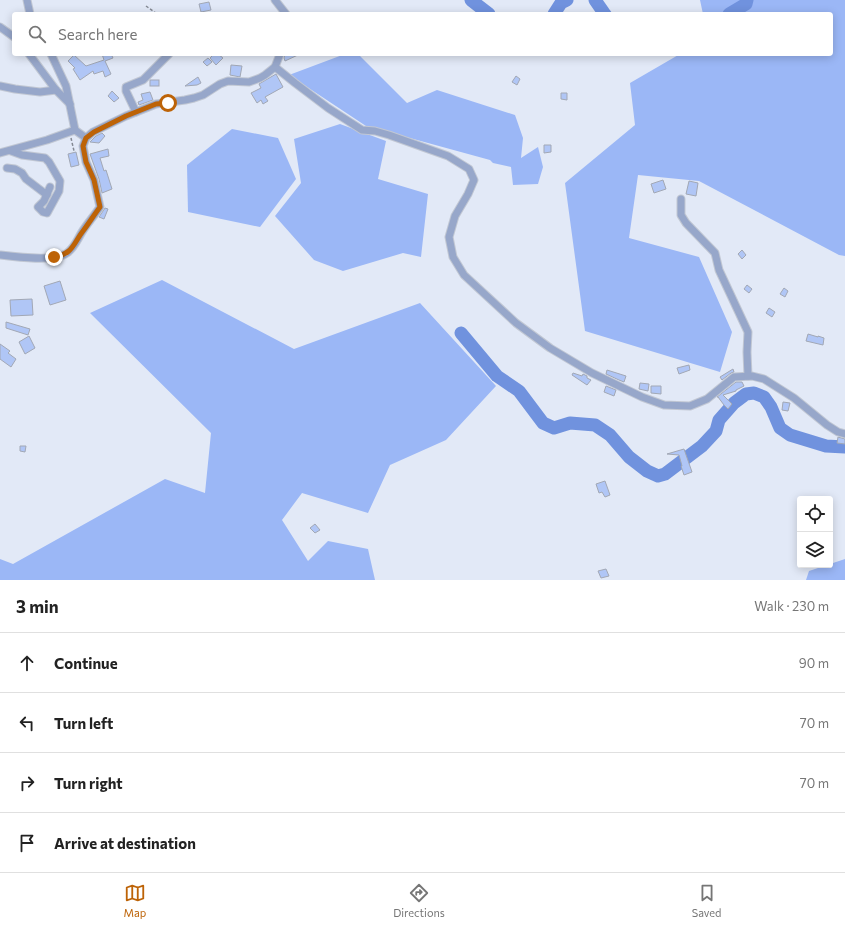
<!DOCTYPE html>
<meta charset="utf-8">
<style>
:root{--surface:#fff;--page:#f6f6f6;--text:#222;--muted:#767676;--line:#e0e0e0;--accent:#bd6307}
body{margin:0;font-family:Commissioner,sans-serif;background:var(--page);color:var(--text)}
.controls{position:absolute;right:12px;bottom:12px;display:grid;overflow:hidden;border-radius:4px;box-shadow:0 2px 10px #0003}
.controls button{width:36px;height:36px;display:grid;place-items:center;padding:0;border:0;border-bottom:1px solid var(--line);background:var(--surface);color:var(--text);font:20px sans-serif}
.stop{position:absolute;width:12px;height:12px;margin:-9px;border:3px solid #bd6307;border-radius:50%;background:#fff}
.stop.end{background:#bd6307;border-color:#fff;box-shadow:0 1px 4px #0008}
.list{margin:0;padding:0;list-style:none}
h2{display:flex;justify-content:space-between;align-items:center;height:52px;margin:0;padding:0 16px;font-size:17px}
h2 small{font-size:13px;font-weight:400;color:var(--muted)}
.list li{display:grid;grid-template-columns:26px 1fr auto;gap:12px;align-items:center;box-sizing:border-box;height:60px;padding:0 16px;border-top:1px solid var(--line)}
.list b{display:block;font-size:15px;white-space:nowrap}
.list em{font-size:13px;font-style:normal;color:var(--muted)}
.icon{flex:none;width:22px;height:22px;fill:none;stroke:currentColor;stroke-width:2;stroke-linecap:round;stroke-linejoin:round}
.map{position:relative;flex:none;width:845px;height:580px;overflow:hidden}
.search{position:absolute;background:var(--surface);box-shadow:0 2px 10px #0003;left:12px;right:12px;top:12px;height:44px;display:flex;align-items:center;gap:10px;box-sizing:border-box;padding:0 14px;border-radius:4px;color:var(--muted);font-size:15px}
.sheet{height:292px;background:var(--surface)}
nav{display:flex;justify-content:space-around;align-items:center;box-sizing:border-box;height:56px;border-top:1px solid var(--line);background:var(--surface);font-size:11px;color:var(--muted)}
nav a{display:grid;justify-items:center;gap:2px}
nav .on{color:var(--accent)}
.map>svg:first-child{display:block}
.green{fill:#9bb7f6}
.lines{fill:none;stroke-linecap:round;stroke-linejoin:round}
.river{stroke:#7092de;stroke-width:13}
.building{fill:#b0c6f6;stroke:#a2a8b5}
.minor-casing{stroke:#c1c7d3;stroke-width:9}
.path{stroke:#848993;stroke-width:1.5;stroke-dasharray:3 2;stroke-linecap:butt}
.minor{stroke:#97a7ca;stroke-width:7}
.route{stroke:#bd6307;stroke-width:5}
</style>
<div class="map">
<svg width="845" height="580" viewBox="0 0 845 580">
<rect width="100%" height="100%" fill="#e2e9f7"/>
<!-- green -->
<g class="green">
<path d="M700 0H845V256L839 255 699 181 638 175 629 238 699 257 732 332 720 372 585 331 565 183 635 125 630 83 680 54H831V14H703Z"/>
<path d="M345 54H358L407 103 437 90 515 115 523 138 521 158 538 147 543 167 538 184 513 185 511 167 493 163 490 160 366 126 289 75Z"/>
<path d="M340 124 386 141 378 179 428 194 421 257 403 253 343 271 314 260 275 216 301 183 294 139Z"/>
<path d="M232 129 278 138 296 179 260 227 188 212 187 165Z"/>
<path d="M162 280 294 349 420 303 496 386 446 440 390 465 368 513 302 493 282 520 308 561 328 541 368 549 375 580H0V559L13 564 165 479 205 493 211 433 90 313Z"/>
<path d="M845 559V580H806L809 571Z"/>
</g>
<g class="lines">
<!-- river -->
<g class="river">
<path d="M471 0 489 14"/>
<path d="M595 0 604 13 605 14"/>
<path d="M554 14 561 3 567 0"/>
<path d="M729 14 746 4 747 0"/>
<path d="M461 333 497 376 519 391 543 423 554 428 570 423 595 425 610 435 629 457 647 471 658 476 665 474 702 446 716 431 719 420 734 403 746 394 754 393 764 397 771 407 780 428 790 435 826 446 845 447"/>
</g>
</g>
<!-- building -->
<g class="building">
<path d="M209 2 211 10 201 12 199 4Z"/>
<path d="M102 54H111L113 58 105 61 111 74 105 77 103 71 94 74 93 71 80 80 73 69 75 68 68 61 74 55 86 66 104 60Z"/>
<path d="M214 54H218L223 58 216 65 210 58Z"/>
<path d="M285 54H300L285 61 284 58Z"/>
<path d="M208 58 212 62 207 66 203 62Z"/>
<path d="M231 65 242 66 240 77 230 75Z"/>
<path d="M276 74 283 87 265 97 268 101 263 104 261 100 257 103 251 93 261 88 259 84Z"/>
<path d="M516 76 520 79 517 85 512 82Z"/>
<path d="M198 77 201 83 197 85 185 86Z"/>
<rect x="150" y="80" width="9" height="6"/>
<path d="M112 91 119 98 114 102 108 96Z"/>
<path d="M150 92 153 100 139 105 138 102 143 100 141 94Z"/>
<path d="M561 93H567V100L561 99Z"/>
<path d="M102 133 105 136 99 143 90 142 96 136Z"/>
<path d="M544 145H551V152L544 153Z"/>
<path d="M108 149 109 156 100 158 104 171 106 170 112 189 102 193 99 179 90 154Z"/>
<path d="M76 152 79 165 71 167 68 154Z"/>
<path d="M663 180 666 189 654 193 651 184Z"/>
<path d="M689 181 698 183 696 196 686 194Z"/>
<path d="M105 208 108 209 104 219 99 217Z"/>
<path d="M742 250 746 255 742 259 738 254Z"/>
<path d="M60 281 66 300 50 305 44 286Z"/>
<path d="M747 285 752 289 749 293 744 289Z"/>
<path d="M784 288 788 291 785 297 780 294Z"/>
<path d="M32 299 33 315 11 316 10 300Z"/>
<path d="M769 308 775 312 772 317 766 313Z"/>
<path d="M6 322 30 329 28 335 6 328Z"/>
<path d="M808 334 818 337V336L824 338 823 345 806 341Z"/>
<path d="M29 336 35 348 25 354 19 342Z"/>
<path d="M0 344 10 351 8 353 16 359 11 367 0 359Z"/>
<path d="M689 365 690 370 679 374 677 368Z"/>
<path d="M733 369 734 372 731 373 722 380 720 377Z"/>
<path d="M607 370 626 376 624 382 619 380 606 374Z"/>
<path d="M573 373 582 376 583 374 587 376V378L591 380 587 385 572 375Z"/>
<path d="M736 382H742L744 386 736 390V391L723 395 732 404 728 409 724 405 718 397H717Z"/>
<path d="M640 383 649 384 648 391 639 389Z"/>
<path d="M606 386 616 390 614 396 604 392Z"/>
<path d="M651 386H661V394L651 393Z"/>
<path d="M783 402 790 403 788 411 782 410Z"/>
<path d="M838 437 845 439V444L837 443Z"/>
<path d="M20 446H26L25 452 20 451Z"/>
<path d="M684 449 692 472 684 475 681 466H682L679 455 667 454Z"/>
<path d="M605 481 610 495 605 497 602 492 599 493 596 484Z"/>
<path d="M315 524 320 530 315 533 310 528Z"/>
<path d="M606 569 609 576 601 578 598 571Z"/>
</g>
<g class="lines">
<!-- minor casing -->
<g class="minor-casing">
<g id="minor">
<path d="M27 0 30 14"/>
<path d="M275 0 286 14"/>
<path d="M0 27 14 37"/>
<path d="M29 54 56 90 70 104"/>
<path d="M51 54 66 86 75 130"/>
<path d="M275 67 295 83 328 108 362 130 375 131 389 135 448 156 469 169 474 180 468 194 455 216 449 237 453 257 464 275 516 323 550 348 592 373 642 397 664 405 690 406 707 399 734 377 752 376 764 379 794 398 827 425 838 432 845 434"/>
<path d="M0 86 15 89 40 92 56 90"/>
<path d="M136 112 126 91V87L143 80 169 54"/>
<path d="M11 151 22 155 45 158 49 162 60 181 59 191 47 213 43 212 38 207 44 201 50 187"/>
<path d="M0 153 47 140 75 130 86 138"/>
<path d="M7 168 15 169 22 173 26 179 47 195"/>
<path d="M681 199V215L686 223 715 253 719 270 748 332 747 352 748 376"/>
<path d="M0 255C16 257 55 262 67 253 75 247 77 240 82 232 87 224 94 216 100 207L94 180 86 162 83 146 86 138 93 132 126 116 156 104 185 100 194 98 203 95 220 84 228 81 249 82 260 78 265 75 275 67 280 54"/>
</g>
</g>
<!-- path -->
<g class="path">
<path d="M146 6 157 14"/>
<path d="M71 138 74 151"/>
</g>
<!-- minor -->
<use href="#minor" class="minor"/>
</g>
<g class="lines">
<!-- route -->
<path class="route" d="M54 257C73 254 73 244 83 231 89 223 94 215 100 207L94 180 86 162 83 146 86 138 94 132 126 116 156 104 168 103"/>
</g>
</svg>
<div class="controls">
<button><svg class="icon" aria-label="locate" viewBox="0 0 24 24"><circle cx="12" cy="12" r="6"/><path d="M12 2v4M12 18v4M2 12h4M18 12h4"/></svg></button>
<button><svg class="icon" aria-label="layers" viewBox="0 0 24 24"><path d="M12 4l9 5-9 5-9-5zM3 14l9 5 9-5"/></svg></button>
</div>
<div class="stop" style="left:168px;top:103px"></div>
<div class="stop end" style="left:54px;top:257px"></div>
<div class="search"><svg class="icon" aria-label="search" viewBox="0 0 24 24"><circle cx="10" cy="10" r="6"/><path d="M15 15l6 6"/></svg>Search here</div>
</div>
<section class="sheet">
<h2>3 min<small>Walk · 230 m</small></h2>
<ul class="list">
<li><svg class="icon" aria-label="ahead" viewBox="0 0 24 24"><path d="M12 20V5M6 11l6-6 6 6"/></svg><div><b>Continue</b></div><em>90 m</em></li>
<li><svg class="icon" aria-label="left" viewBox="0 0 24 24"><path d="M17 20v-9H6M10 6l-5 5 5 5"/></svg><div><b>Turn left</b></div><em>70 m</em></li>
<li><svg class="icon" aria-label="right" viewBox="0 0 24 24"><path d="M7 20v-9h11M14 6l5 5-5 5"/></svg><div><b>Turn right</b></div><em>70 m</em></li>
<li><svg class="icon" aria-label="arrive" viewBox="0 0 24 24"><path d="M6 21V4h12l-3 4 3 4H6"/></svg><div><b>Arrive at destination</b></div></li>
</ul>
</section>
<nav>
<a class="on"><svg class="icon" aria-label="map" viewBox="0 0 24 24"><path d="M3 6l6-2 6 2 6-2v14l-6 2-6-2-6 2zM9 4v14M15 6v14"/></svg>Map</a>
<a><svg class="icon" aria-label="directions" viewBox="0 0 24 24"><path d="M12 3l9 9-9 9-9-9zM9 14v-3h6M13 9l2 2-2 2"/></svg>Directions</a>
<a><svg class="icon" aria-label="saved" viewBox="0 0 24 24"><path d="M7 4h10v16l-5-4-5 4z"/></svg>Saved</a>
</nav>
